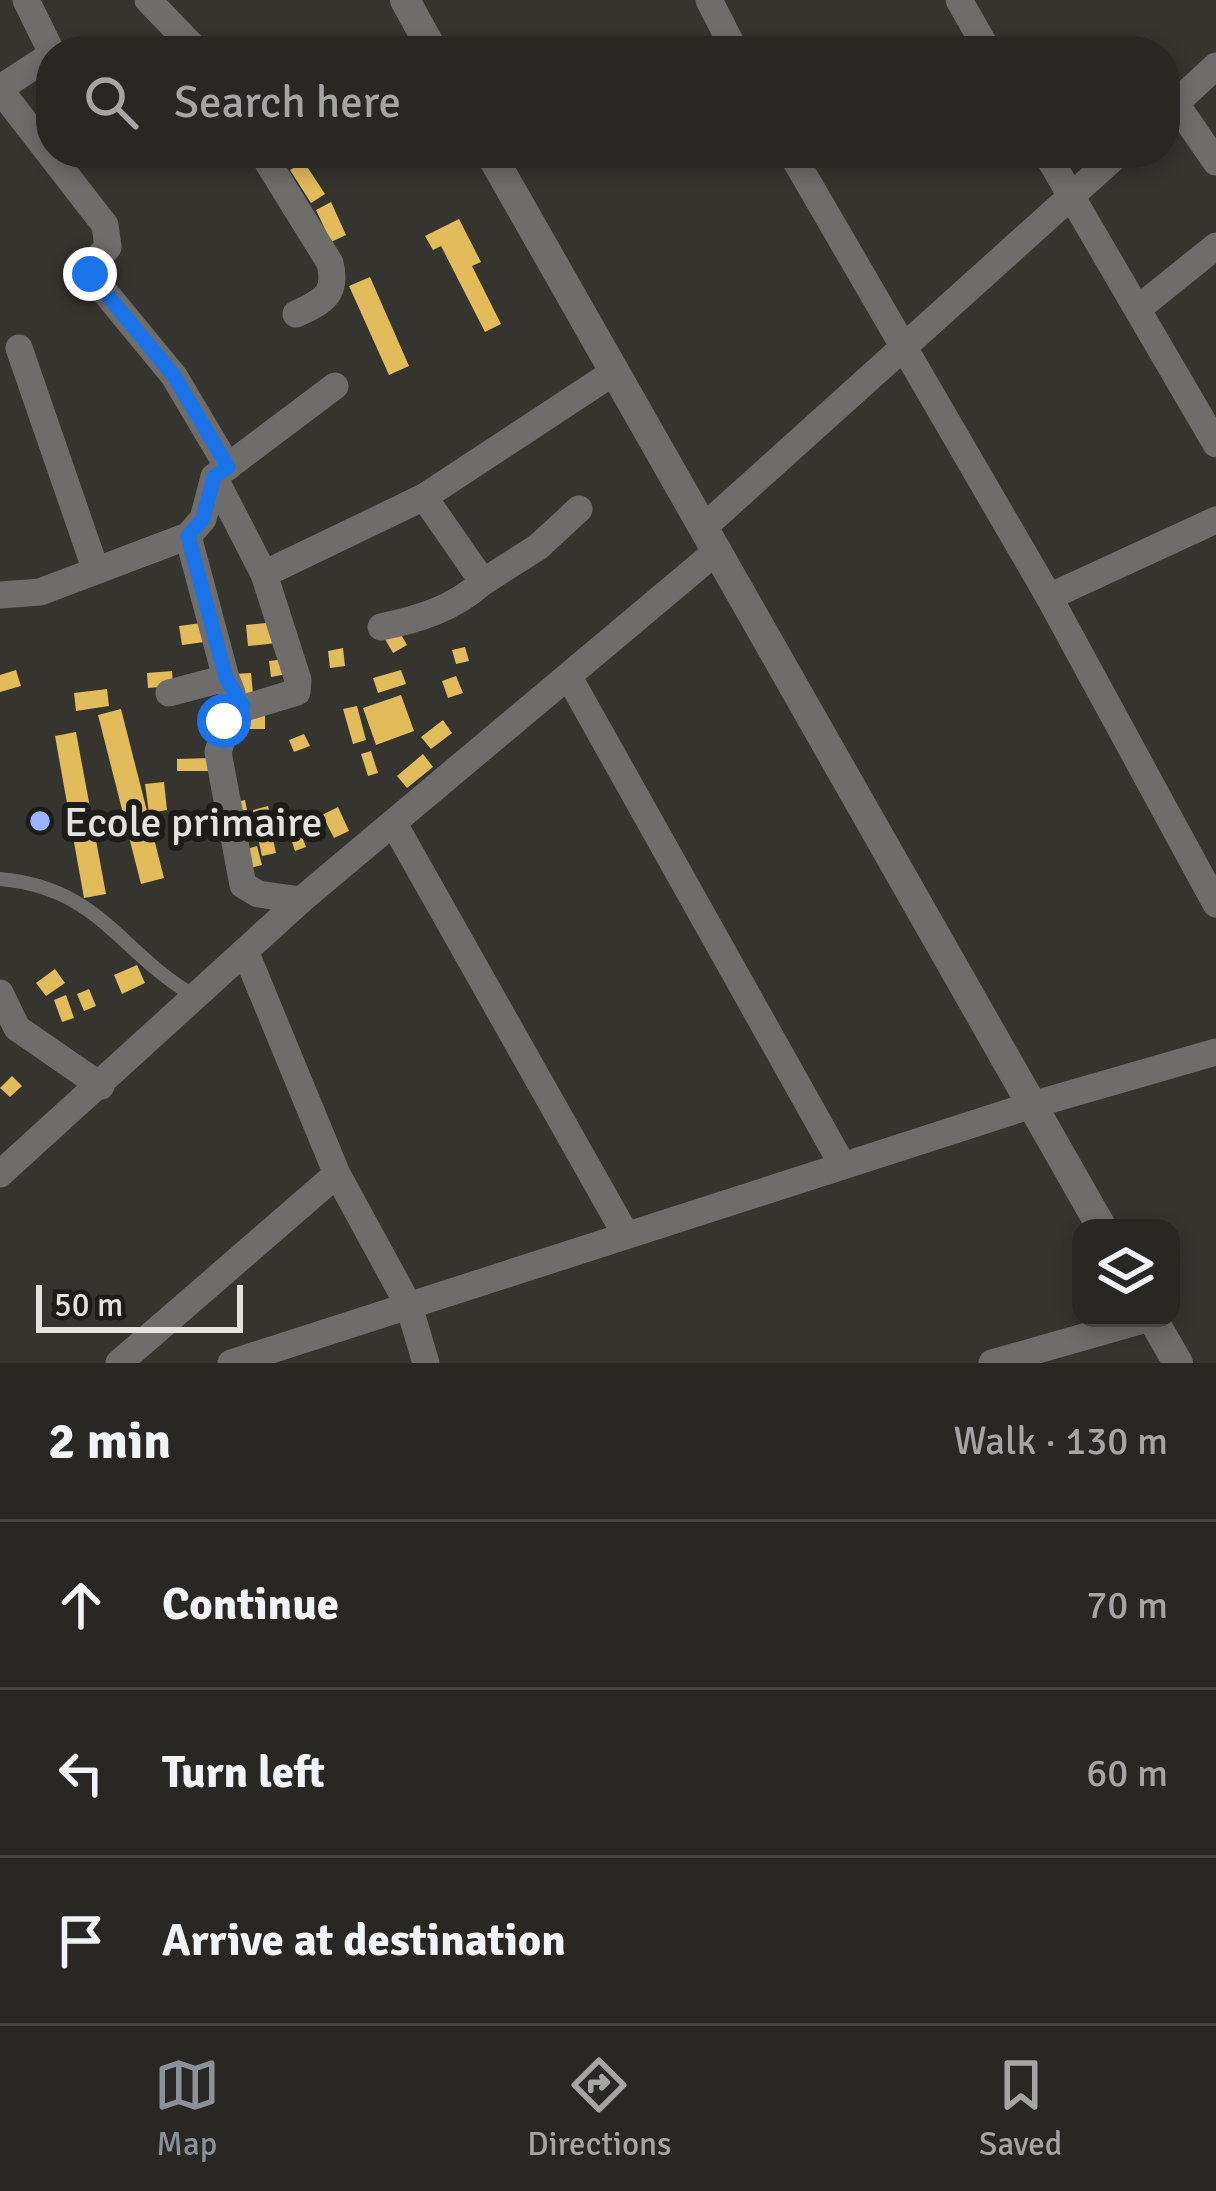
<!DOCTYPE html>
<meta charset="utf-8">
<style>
:root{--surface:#282723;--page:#343330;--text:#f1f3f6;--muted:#a5a5a6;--line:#444441;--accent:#8c9099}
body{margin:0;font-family:Signika,sans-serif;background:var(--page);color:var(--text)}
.controls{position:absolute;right:36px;bottom:36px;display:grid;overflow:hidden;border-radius:24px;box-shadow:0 6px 18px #0003}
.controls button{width:108px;height:108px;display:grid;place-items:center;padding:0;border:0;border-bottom:3px solid var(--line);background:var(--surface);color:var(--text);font:60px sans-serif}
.scale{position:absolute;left:36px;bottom:30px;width:207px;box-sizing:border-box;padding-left:12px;border:6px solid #e4e3e0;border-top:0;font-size:33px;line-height:42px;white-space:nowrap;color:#e4e3e0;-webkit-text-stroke:9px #1d1c19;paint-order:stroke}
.stop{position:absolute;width:36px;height:36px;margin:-27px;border:9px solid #1a73e8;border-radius:50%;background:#fff}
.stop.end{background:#1a73e8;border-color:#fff;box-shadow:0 3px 12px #0008}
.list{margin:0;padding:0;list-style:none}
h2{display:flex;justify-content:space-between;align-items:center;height:156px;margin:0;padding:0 48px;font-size:51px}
h2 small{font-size:39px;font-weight:400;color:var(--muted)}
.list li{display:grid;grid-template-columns:78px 1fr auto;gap:36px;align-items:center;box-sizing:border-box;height:168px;padding:0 48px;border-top:3px solid var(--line)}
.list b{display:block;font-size:45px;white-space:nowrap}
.list em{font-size:39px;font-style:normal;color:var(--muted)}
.icon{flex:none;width:66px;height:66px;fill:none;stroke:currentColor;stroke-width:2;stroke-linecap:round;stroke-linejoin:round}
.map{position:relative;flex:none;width:1216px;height:1363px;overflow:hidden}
.search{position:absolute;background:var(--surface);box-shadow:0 6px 18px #0003;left:36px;right:36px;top:36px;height:132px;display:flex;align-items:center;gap:30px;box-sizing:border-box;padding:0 42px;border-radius:48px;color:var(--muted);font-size:45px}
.sheet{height:660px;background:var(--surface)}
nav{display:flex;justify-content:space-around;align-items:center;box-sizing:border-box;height:168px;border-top:3px solid var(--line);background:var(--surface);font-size:33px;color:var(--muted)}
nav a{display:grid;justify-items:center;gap:6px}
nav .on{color:var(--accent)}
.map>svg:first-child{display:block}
.building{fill:#e2bb5b}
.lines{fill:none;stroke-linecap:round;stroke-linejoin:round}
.service{stroke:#6f6d6b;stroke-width:14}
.minor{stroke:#6f6d6b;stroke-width:27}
.tertiary{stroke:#6f6d6b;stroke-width:30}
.route{stroke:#1a73e8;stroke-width:15}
.poi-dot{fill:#98b5fd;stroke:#1d1c19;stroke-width:4.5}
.labels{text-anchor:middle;stroke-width:12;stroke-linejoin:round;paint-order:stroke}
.poi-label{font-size:42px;fill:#e4e3e0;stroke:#1d1c19;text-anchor:start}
</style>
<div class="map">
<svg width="1216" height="1363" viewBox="0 0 1216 1363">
<rect width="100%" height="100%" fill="#36342f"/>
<!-- building -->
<g class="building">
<path d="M304 162 325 194 311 203 290 170Z"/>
<path d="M331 202 346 235 331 242 316 210Z"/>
<path d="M459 219 481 262 472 266 501 324 485 332 441 246 433 250 425 236Z"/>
<path d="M370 277 409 366 389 375 349 286Z"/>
<path d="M209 622 212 641 182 645 179 626Z"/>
<path d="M275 622 277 643 248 646 246 625Z"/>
<path d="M399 631 407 645 393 653 385 639Z"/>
<path d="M465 647 469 661 456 664 452 650Z"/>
<path d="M343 648 345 666 330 668 328 651Z"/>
<path d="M285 659 287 674 271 677 269 661Z"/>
<path d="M16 670 21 686 0 692V675Z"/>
<path d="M401 670 406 684 378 693 373 678Z"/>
<path d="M172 671 173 686 148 688 147 673Z"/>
<path d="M251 673 253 694 236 696 234 674Z"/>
<path d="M456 676 463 693 448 698 442 681Z"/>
<path d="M107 689 109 706 76 711 74 693Z"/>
<path d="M401 695 414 731 376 745 363 708Z"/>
<path d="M357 706 366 740 353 744 343 709Z"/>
<path d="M121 709 164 878 141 884 98 715Z"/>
<path d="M265 714V729H244V715Z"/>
<path d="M443 720 452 733 431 749 421 737Z"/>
<path d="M76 732 106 894 84 898 55 736Z"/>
<path d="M304 734 310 746 294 752 289 740Z"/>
<path d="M371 751 378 773 368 776 361 754Z"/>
<path d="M423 754 433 767 407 788 397 776Z"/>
<path d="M211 758V771H177V759Z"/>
<path d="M164 782 167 810 149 813 145 784Z"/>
<path d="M245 800 251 830 237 834 230 803Z"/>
<path d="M268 806 272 823 256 827 253 810Z"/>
<path d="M338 807 349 831 334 838 322 815Z"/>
<path d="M297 823 306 847 295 851 287 826Z"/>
<path d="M272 835 276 853 262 856 258 838Z"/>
<path d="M257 846 262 865 246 869 240 851Z"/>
<path d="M137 965 145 983 122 994 114 975Z"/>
<path d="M55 969 65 983 46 996 36 983Z"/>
<path d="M89 989 96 1006 84 1011 77 994Z"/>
<path d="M66 995 74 1018 62 1022 54 1000Z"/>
<path d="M12 1076 22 1086 10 1097 0 1088Z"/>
</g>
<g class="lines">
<!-- service -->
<path class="service" d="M0 879C100 888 118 951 194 996"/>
<!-- minor -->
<g class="minor">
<path d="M26 0 51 51"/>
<path d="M148 0 197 51"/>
<path d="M709 0 735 51"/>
<path d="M959 0 988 51"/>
<path d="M51 55 8 83 4 95 105 225 108 247 91 265 90 274 174 376 228 467"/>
<path d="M1176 104 1216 162"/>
<path d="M1165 113 1216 66"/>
<path d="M262 153 330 263C338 295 322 302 296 314"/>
<path d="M791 153 1049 597 1216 904"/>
<path d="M1046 153 1216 444"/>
<path d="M1140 307 1216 246"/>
<path d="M19 348 95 568"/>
<path d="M214 477 264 574 298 680 297 692 231 712 218 752 243 885 258 894 301 900"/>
<path d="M705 526 1119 153"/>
<path d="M188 536 226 678"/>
<path d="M264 574 424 497 614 372"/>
<path d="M483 582 538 547 579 509"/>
<path d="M0 595 40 592 188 536 203 519 214 477 335 386"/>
<path d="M1049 597 1216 520"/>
<path d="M381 627C419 619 453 609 483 582L424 497"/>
<path d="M570 679 843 1166"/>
<path d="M169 693 226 678 232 693"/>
<path d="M394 824 626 1235"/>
<path d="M245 951 337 1174 409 1306 426 1363"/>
<path d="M0 993 17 1028 101 1086"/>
<path d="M0 1174 301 900 718 550"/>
<path d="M119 1363 337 1174"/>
<path d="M231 1363 1032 1105 1216 1052"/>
<path d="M992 1363 1150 1318"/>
</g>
<!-- tertiary -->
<g class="tertiary">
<path d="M405 0 433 51"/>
<path d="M490 153 1102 1228"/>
<path d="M1152 1318 1178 1363"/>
</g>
</g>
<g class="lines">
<!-- route -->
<path class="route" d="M90 274 174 376 228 467 214 477 203 519 188 536 226 678 243 706 224 721"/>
</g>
<!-- markers -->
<circle class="poi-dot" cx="40" cy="821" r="12"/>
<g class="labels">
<!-- poi labels -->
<g class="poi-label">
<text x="64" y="836">Ecole primaire</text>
</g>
</g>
</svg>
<div class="controls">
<button><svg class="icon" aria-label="layers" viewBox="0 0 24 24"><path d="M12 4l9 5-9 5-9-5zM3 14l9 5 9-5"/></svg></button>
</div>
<div class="scale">50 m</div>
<div class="stop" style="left:224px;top:721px"></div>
<div class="stop end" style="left:90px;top:274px"></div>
<div class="search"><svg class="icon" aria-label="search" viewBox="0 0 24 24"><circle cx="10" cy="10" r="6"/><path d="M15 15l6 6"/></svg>Search here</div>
</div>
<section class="sheet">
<h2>2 min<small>Walk · 130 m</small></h2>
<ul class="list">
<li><svg class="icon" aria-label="ahead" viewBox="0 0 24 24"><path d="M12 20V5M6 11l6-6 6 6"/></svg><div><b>Continue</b></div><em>70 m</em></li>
<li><svg class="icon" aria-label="left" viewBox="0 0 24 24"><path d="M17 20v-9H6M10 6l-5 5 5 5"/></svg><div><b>Turn left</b></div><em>60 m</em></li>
<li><svg class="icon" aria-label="arrive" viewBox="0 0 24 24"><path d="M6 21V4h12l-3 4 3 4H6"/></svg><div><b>Arrive at destination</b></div></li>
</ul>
</section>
<nav>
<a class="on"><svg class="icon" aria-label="map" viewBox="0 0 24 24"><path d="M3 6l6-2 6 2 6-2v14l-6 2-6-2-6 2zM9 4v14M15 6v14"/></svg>Map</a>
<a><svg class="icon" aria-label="directions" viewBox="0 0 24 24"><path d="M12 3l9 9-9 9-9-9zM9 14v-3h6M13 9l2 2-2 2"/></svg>Directions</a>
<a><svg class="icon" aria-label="saved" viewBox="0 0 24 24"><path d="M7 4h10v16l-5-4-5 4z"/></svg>Saved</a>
</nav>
